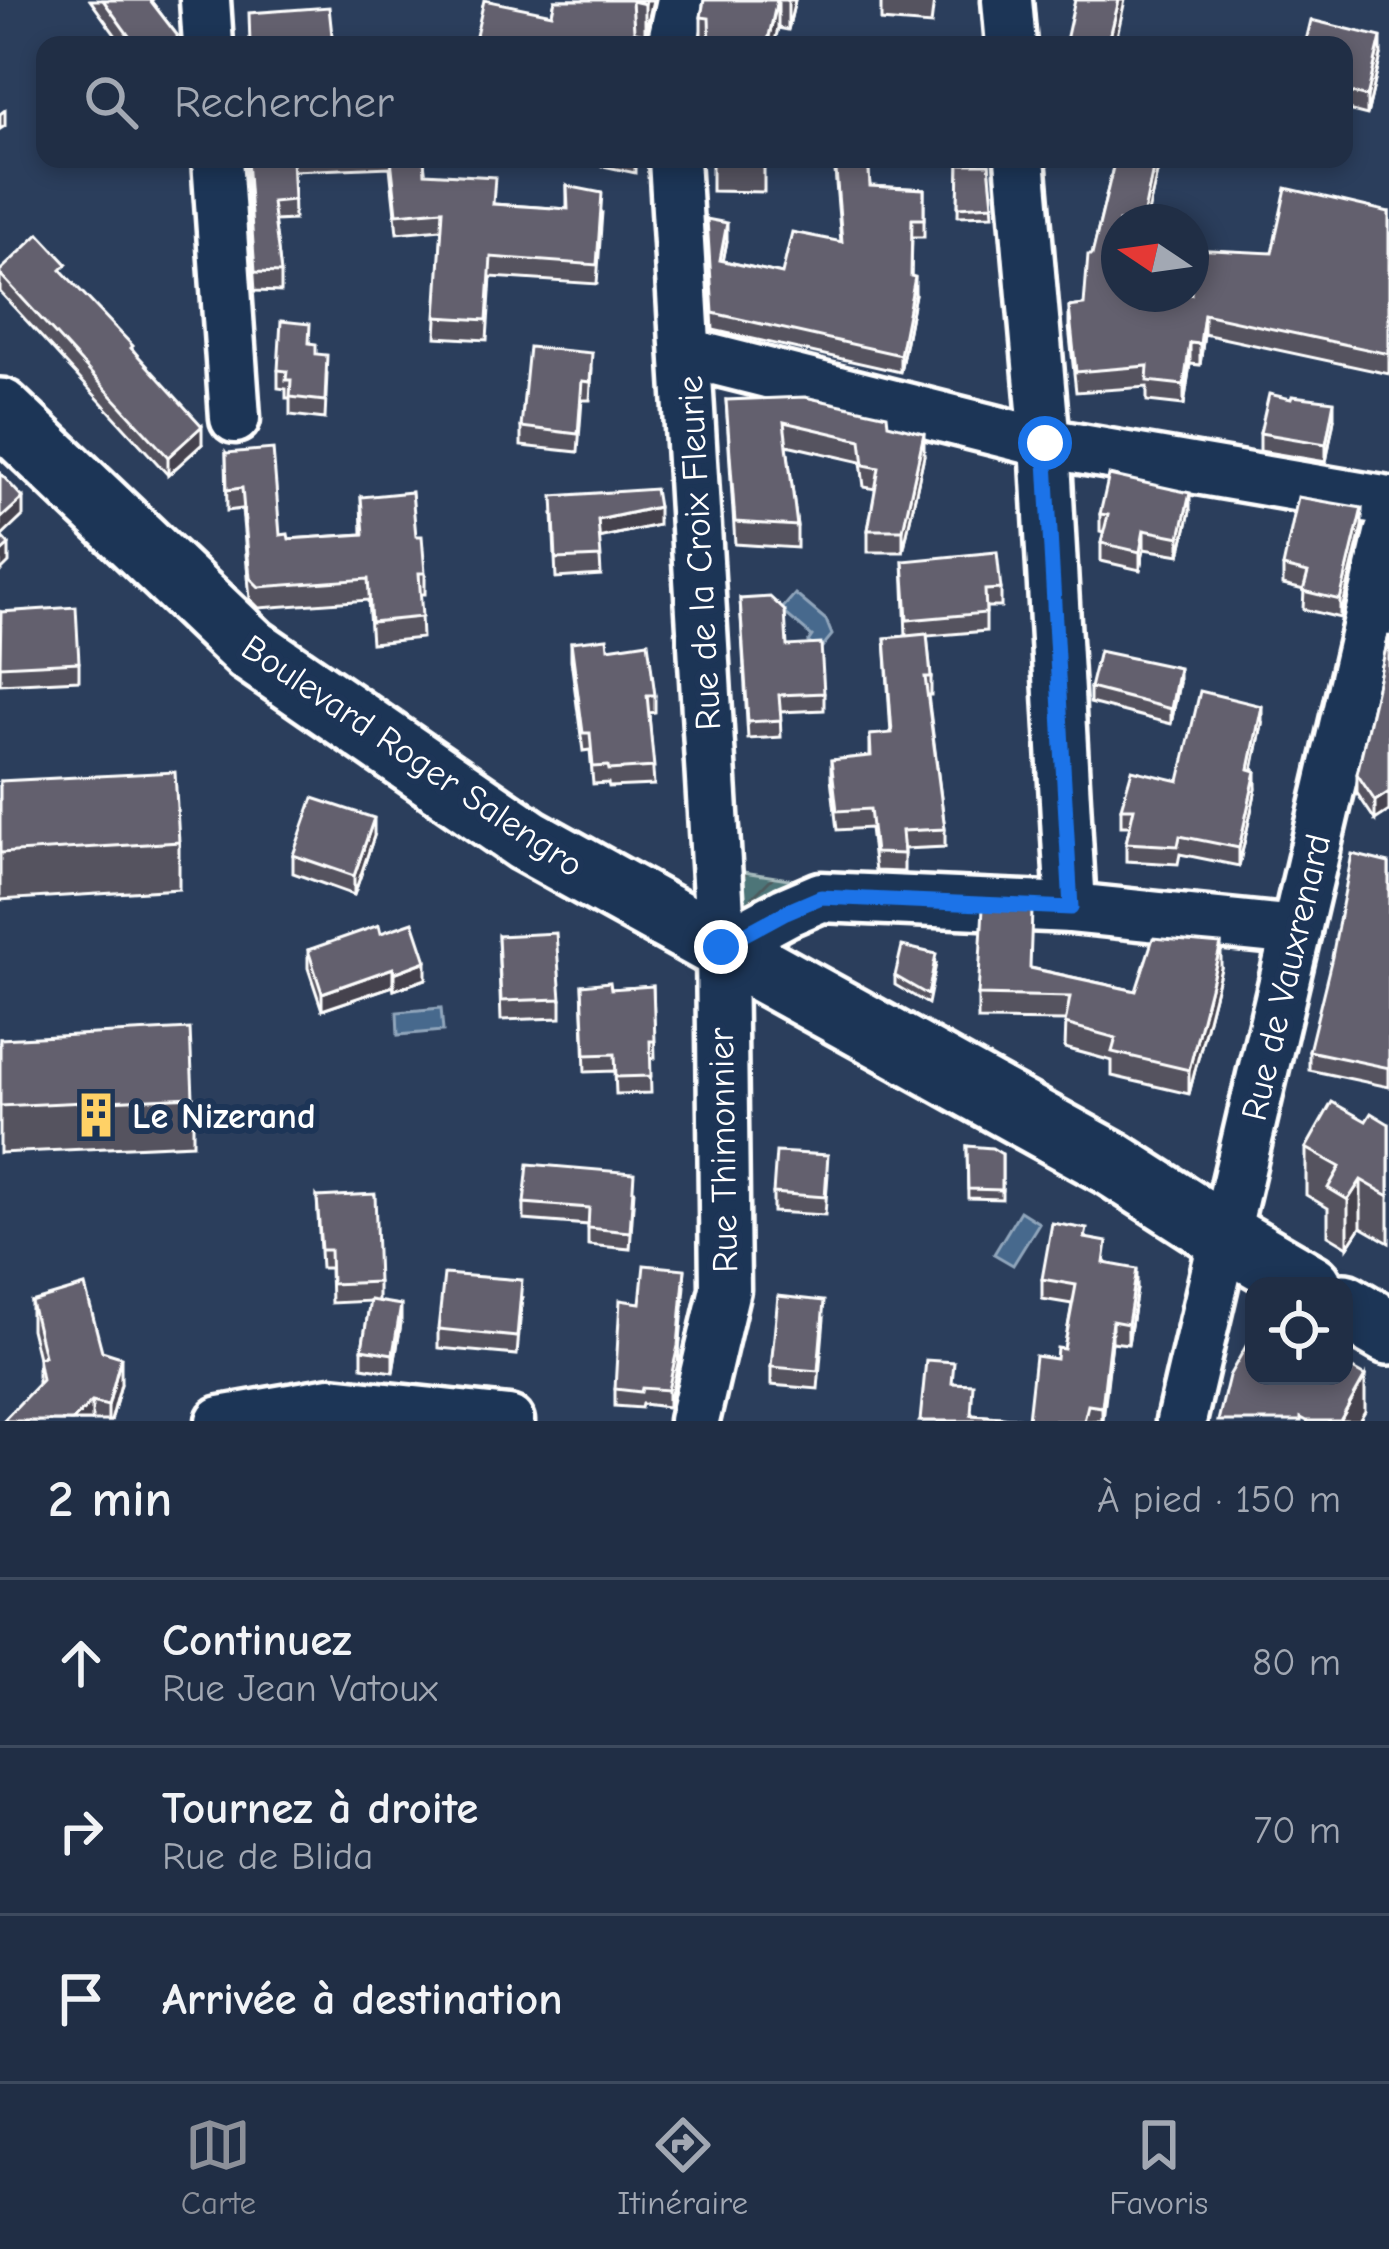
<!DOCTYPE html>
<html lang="fr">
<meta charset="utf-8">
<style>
:root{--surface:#202e45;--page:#28364c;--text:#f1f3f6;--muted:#a2a8b3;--line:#3d4a5e;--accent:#8c9099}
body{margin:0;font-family:"Comic Neue",sans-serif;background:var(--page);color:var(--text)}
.controls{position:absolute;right:36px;bottom:36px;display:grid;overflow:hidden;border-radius:24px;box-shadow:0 6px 18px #0003}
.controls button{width:108px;height:108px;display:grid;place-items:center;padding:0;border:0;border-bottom:3px solid var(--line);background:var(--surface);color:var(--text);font:60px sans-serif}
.compass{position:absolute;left:1101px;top:204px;width:108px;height:108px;border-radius:50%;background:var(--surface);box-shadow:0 6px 18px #0003;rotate:283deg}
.stop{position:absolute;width:36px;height:36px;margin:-27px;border:9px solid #1a73e8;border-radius:50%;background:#fff}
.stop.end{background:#1a73e8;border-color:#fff;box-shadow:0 3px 12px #0008}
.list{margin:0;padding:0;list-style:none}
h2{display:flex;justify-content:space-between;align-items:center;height:156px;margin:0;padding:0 48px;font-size:51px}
h2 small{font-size:39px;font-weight:400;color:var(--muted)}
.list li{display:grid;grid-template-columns:78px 1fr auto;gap:36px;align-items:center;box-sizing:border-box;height:168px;padding:0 48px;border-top:3px solid var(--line)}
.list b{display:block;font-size:45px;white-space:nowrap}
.list p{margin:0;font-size:39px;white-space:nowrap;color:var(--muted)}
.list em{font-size:39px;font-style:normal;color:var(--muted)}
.icon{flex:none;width:66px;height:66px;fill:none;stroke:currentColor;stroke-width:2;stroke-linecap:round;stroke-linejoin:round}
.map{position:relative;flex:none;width:1389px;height:1421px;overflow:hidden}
.search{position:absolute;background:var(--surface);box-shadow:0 6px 18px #0003;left:36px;right:36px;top:36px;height:132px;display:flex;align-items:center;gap:30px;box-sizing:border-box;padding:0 42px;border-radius:24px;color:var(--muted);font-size:45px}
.sheet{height:660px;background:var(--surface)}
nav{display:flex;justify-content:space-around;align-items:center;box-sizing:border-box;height:168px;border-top:3px solid var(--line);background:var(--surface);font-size:33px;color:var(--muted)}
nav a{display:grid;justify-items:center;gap:6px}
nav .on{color:var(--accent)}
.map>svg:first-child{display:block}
.garden{fill:url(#garden-furrows);stroke:#a6babc;stroke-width:3}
.water{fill:#46698d;stroke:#90a5bb;stroke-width:3}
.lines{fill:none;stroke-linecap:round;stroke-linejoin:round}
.minor-casing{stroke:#fff;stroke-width:57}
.major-casing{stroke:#fff;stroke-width:72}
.minor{stroke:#1d3557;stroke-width:48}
.major{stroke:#1d3557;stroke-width:63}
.wall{fill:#55535f;stroke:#fff;stroke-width:3}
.shaded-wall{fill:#45434d;stroke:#fff;stroke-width:3}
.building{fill:#63606e;stroke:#fff;stroke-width:3}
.route{stroke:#1a73e8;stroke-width:15}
.labels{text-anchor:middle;stroke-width:12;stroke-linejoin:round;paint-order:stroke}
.street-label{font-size:36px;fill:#fff;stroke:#1d3557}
.poi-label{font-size:36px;font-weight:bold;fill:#fff;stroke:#1d3557;text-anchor:start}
</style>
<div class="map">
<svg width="1389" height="1421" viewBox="0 0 1389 1421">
<defs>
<pattern id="garden-furrows" width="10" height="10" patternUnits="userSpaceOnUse" patternTransform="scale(3)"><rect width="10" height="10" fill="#4e7578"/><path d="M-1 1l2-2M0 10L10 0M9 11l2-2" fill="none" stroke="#4d5c5e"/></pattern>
</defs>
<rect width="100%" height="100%" fill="#2b3e5c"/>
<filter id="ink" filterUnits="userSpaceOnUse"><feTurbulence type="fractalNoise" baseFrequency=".00833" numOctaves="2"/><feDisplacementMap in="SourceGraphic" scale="24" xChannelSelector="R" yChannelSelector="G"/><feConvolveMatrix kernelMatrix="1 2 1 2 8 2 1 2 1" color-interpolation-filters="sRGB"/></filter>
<g filter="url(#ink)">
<!-- garden -->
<path class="garden" d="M731 870 801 881 768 910 737 901Z"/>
<!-- water -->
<g class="water">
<path d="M795 594 826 620 832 635 819 651 808 642 812 636 781 610Z"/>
<path d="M441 1008 443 1031 398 1035 397 1012Z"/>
<path d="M1020 1211 1039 1223 1013 1265 994 1254Z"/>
</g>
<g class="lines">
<!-- minor casing -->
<g class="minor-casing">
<g id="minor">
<path d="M205 0 208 45"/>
<path d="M1007 0 1011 45"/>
<path d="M672 45 682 0"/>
<path d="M217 159 235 418"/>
<path d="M674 159 721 947 725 1289 694 1421"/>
<path d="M1020 159 1045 443 1071 908"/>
<path d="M687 353 1045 443 1389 502"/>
<path d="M721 947 786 912 821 897 1071 908 1296 931"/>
<path d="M221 1421 331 1402 509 1421"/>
<path d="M1181 1421 1389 534"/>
</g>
</g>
<!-- major casing -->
<g class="major-casing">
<g id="major">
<path d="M0 411 251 650 527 840 1111 1163 1226 1237 1310 1286"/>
<path d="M1344 1306 1389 1332"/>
</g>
</g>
<!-- minor -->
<use href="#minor" class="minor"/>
<!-- major -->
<use href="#major" class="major"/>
</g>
<!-- wall -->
<g class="wall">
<path d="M90 0H152L151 1 177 35 121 43Z"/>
<path d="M555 0H653L645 34 552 14Z"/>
<path d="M704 0H795L788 30 778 28 774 45H701V17Z"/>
<path d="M881 0H934L931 25 881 21Z"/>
<path d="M1344 45 1381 55 1367 115 1344 109Z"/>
<path d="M246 159H424L425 173 494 204 567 209V186L602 212 597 284 491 277 487 340 436 337 442 229 397 233 390 167 293 171 294 220 274 221 281 273V292L255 291Z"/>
<path d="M571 159H640V163L635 162V173Z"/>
<path d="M712 159H764V192L712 191Z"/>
<path d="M834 159H868L870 186 924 189V237H912L911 276 915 294 900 372 713 330 707 219 727 241 723 261 782 274 841 242Z"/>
<path d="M1115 159H1160L1146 222H1119V294L1272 253 1389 212V374L1204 334 1200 365 1190 364 1184 405 1147 401V387L1076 392 1069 327V307L1084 305 1092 255Z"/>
<path d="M959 164H989L993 215 958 216Z"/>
<path d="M0 271 133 350 202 444 168 475 0 292Z"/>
<path d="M310 343 327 373 325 419 290 415V398H286V389L278 388V370Z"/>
<path d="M592 371 590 400H582L578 452 521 446V427Z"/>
<path d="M726 400 924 455 903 552H868V530L876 489 864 487 861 462 787 445 797 526V548L735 544Z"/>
<path d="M1334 419 1326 462 1260 451V433Z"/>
<path d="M226 453 280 535 289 539 362 534 361 497 416 536 425 573V594H420L422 638 371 643 368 600 259 608 250 599 242 509 227 511Z"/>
<path d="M1190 511 1180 555 1144 549 1140 570 1101 561V543L1104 533 1100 532V514Z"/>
<path d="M553 514 658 525 599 538 601 575 556 578Z"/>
<path d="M1362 526 1340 618 1303 609 1304 590 1283 585V567Z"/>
<path d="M903 561 1001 589V607H986V631L927 636 931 677V695H928L945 829V847L904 849V872L875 871 870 828 837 830 831 778V760L870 756V735L891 734 885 638 906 636Z"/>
<path d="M740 599 787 646 824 693V710L780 712 781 737 748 739Z"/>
<path d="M1 612 79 662V680L0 684Z"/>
<path d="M1389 635 1375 820 1357 793V774Z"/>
<path d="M571 642 608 648 655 695V712L649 713 654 785 609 787 608 783 593 784 590 750 583 751 571 660Z"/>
<path d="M1179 683 1171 724 1090 703V688Z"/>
<path d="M1262 724 1253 770 1256 789 1239 866 1180 854 1178 864 1126 861V843L1130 826H1121V808L1179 781Z"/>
<path d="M0 781 179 842V889L0 900Z"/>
<path d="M374 836 354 895 293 873V855Z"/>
<path d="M1389 863V1087L1309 1070V1051Z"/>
<path d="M381 933 426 979 394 990 393 986 322 1010 308 968V950Z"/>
<path d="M498 936 561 999V1018L501 1020Z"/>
<path d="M936 964 928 1004 895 985V976Z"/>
<path d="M1031 968 1136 991 1221 968 1189 1094 1112 1076V1061L1065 1048 1066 1021 978 1020V995Z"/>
<path d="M582 985 611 989 653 986 655 1058H650L651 1093 616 1094 615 1071 585 1072Z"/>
<path d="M0 1039 193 1097V1144L0 1153Z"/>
<path d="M1366 1121 1389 1124V1243L1361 1227 1348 1247 1328 1235V1208L1306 1195V1148Z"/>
<path d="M967 1146 1002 1154V1199L968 1198Z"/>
<path d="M828 1174 825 1215 773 1212V1193Z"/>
<path d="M634 1191 630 1249 588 1245V1225L524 1220V1203Z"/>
<path d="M317 1197 378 1282V1301L401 1323 393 1372 362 1367V1349L370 1301 331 1303 330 1268H321Z"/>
<path d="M1087 1238 1107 1264 1137 1289 1128 1344 1112 1342 1103 1421H920L954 1383 973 1415 1028 1419 1056 1359 1064 1349 1072 1304 1042 1299V1279Z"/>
<path d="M685 1286 678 1363 668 1407 642 1404 641 1408 615 1406V1389L640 1303Z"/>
<path d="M522 1298 517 1355 438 1348V1329Z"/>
<path d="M31 1302 102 1351 121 1384 111 1421H3L38 1385V1358L31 1329Z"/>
<path d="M824 1319 818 1389 771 1385V1367Z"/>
</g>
<!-- shaded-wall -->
<g class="shaded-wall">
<path d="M646 0H653L645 34V4Z"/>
<path d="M778 0V28L774 45H767Z"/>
<path d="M788 0H795L788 30Z"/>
<path d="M1119 0H1125L1115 45H1108Z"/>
<path d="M1381 37V55L1367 115V97Z"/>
<path d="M5 110V126L0 129V114Z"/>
<path d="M1155 159H1160L1146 222H1142Z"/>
<path d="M727 223V241L720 277V260Z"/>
<path d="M915 277V294L900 372V355Z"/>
<path d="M1204 314V334L1200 365V344Z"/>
<path d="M1190 343V364L1184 405V385Z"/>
<path d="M1334 401V419L1326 462V444Z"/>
<path d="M202 426V444L168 475V457Z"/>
<path d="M924 433V455L903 552V530Z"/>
<path d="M1190 493V511L1180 555V537Z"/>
<path d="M23 498V516L0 538V519Z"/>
<path d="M658 507V525L598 538V520Z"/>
<path d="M1362 508V526L1340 618V600Z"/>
<path d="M1144 530V549L1140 570V552Z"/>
<path d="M9 545V563L0 572V553Z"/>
<path d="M1179 668V683L1171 724V709Z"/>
<path d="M1262 706V724L1249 787V769Z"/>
<path d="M1256 771V789L1239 866V848Z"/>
<path d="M1389 792V811L1375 820V801Z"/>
<path d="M374 818V836L354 895V876Z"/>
<path d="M1221 944V968L1189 1094V1070Z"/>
<path d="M426 961V979L394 990V973Z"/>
<path d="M393 968V986L322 1010V993Z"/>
<path d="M1361 1180V1227L1348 1247V1200Z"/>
<path d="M685 1269 678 1363 668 1407V1390Z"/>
<path d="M1137 1269V1289L1128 1344V1324Z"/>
<path d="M401 1305V1323L393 1372V1354Z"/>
<path d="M1112 1321V1342L1102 1421V1407Z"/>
<path d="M121 1357V1384L111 1421H108V1406Z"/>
<path d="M1365 1376V1411L1359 1421H1340Z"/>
<path d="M92 1402V1421H72Z"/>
</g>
<!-- building -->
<g class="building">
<path d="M103 0H150L177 35 178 45H117L129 36Z"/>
<path d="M484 0 552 14 555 0H646L645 4 632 1 635 45H474Z"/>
<path d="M704 0H777L767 45H710L709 18 701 17Z"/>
<path d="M1075 0H1119L1108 45H1065Z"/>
<path d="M329 7 333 45H250L249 13Z"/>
<path d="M1311 20 1381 37 1367 97 1344 91V45H1305Z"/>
<path d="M247 159H292L294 200 272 202 281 273 255 272Z"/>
<path d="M391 159H424L425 173 495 177 493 204 568 209 567 186 602 193 597 265 491 257 487 320 436 317 443 210 397 214Z"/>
<rect x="712" y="159" width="52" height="2"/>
<path d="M835 159H868L870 186 924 189V219H912L911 276 915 277 900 355 713 313 707 219 727 223 720 260 782 274 792 232 842 242Z"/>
<path d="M1115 159H1155L1142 222H1119V294H1191V249L1272 253 1286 188 1389 212V354L1204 314 1200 344 1190 343 1184 385 1147 381 1148 366 1076 372 1069 307 1084 305 1088 255H1092Z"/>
<path d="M959 164H989L993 205 958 207Z"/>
<path d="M39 234 67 264 61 270 133 346 131 348 202 426 168 457 0 274V271Z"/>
<path d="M281 321 310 324 309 343 316 344V354L327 355 325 401 290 397 291 380H286L287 371 278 370Z"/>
<path d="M529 347 592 353 590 382 582 381 578 434 521 427Z"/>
<path d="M1269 394 1291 399 1292 396 1334 401 1326 444 1260 433Z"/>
<path d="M805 397 887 415 888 424 924 433 903 530H868L879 468 864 465 861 440 784 422 797 526 735 522 726 400Z"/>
<path d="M273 449 280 535 288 534 289 539 364 534 361 497 412 492 416 536H422L425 573H419L422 617 371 622 368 579 259 587 250 578 242 488 227 490 226 453Z"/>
<path d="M0 473 23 498 0 519Z"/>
<path d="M1109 475 1190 493 1180 537 1144 530 1140 552 1101 543 1108 515 1100 514Z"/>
<path d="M655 489 658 507 598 520 601 557 556 559 553 496Z"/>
<path d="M1298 497 1362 508 1340 600 1303 591 1308 573 1283 567Z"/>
<path d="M0 535 9 545 0 553Z"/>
<path d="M997 552 1001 589 985 590 986 613 907 620 903 561Z"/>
<path d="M770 597 785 611 787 646 821 644 824 693 779 695 781 720 748 722 740 599Z"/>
<path d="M76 607 79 662 0 666 1 612Z"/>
<path d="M927 634 931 677H925L945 829 902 831 904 854 875 853 870 809 837 811 831 760 871 756 870 735 892 733 885 638Z"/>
<path d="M1389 635V792L1375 801 1357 774Z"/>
<path d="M607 638 608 648 648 642 655 695H647L654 767 609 770 608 766 593 767 590 733H583L571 642Z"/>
<path d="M1099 651 1179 668 1171 709 1090 688Z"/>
<path d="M1200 691 1262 706 1249 769 1256 771 1239 848 1180 836 1178 846 1126 843 1134 808H1121L1132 770 1179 781Z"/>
<path d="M175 772 179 842 0 853V781Z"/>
<path d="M313 798 374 818 354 876 293 855Z"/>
<path d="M1352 854 1389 863V1068L1309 1051 1332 957Z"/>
<path d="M983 908 1032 910 1030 968 1136 991 1153 938 1221 944 1189 1070 1112 1052 1116 1038 1065 1024 1070 997 978 995Z"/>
<path d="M413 922 426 961 394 973 393 968 322 993 308 950 379 925 381 933Z"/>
<path d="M556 933 561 999 501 1001 498 936Z"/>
<path d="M902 946 936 954 928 995 895 976Z"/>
<path d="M610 982 611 989 653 986 655 1041H650L651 1076 616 1077 615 1054 585 1055 582 985Z"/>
<path d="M190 1029 193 1097 0 1106V1039Z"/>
<path d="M1332 1102 1366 1121 1371 1113 1389 1124V1196L1361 1180 1348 1200 1328 1188 1340 1167 1306 1148Z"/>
<path d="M967 1146 992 1148 1002 1154V1190L968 1189Z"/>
<path d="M776 1152 828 1155 825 1197 773 1193Z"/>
<path d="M528 1164 634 1173 630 1232 588 1228 589 1208 524 1203Z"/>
<path d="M375 1194 378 1282 331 1284 330 1250H321L317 1197Z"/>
<path d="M1052 1223 1087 1229 1085 1238 1107 1242 1104 1263 1137 1269 1128 1324 1112 1321 1102 1407 1088 1405 1084 1421H920L926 1360 954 1362 952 1383 973 1384 971 1415 1028 1419 1035 1356 1056 1359 1057 1348 1064 1349 1076 1285 1042 1279Z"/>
<path d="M644 1265 685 1269 678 1346 668 1390 642 1388 641 1392 615 1389 620 1300 640 1303Z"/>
<path d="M444 1274 522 1280 517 1337 438 1329Z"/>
<path d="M85 1286 102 1351 121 1357 108 1406 92 1402 72 1421H3L42 1380 38 1358 44 1356 31 1302Z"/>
<path d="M778 1296 824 1301 818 1371 771 1367Z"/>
<path d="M370 1300 401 1305 393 1354 362 1349Z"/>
<path d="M1254 1332V1376H1344V1364L1365 1376 1340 1421H1307L1301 1418V1421H1218L1229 1376Z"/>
</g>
</g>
<g class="lines" filter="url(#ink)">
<!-- route -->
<path class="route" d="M721 947 786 912 821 897 1071 908 1045 443"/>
</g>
<!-- icons -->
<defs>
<g id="building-bare" transform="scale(3.6)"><path d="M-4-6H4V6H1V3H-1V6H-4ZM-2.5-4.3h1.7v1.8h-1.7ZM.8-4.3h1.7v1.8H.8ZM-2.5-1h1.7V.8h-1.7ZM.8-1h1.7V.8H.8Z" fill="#ffd166" stroke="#1d3557" stroke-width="2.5" paint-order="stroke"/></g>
</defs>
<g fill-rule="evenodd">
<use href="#building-bare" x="96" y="1115"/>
</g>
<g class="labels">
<!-- street labels -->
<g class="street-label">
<text transform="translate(698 553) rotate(-93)" y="13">Rue de la Croix Fleurie</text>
<text transform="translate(413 755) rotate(34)" y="13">Boulevard Roger Salengro</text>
<text transform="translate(1285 977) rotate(-77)" y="13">Rue de Vauxrenard</text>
<text transform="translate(722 1150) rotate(-91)" y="13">Rue Thimonnier</text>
</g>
<!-- poi labels -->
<g class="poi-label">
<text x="132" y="1128">Le Nizerand</text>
</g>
</g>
</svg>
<div class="controls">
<button><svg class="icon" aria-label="locate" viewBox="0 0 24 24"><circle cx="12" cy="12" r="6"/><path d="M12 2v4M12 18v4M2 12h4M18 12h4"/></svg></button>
</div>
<svg class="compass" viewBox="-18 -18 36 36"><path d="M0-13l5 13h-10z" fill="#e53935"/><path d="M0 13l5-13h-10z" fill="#a2a8b3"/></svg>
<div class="stop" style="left:1045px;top:443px"></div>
<div class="stop end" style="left:721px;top:947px"></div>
<div class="search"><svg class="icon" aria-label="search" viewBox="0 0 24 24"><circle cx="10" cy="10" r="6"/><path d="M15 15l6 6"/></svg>Rechercher</div>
</div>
<section class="sheet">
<h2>2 min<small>À pied · 150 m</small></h2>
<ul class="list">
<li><svg class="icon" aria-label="ahead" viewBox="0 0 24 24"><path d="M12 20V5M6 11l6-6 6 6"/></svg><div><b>Continuez</b><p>Rue Jean Vatoux</p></div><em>80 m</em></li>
<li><svg class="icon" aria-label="right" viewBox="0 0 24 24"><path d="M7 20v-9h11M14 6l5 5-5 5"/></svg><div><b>Tournez à droite</b><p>Rue de Blida</p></div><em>70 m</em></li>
<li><svg class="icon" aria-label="arrive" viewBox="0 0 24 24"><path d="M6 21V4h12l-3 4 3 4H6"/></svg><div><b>Arrivée à destination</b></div></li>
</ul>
</section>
<nav>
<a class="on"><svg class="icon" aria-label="map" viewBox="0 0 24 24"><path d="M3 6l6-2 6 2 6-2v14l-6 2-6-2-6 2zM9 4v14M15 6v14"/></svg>Carte</a>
<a><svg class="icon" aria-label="directions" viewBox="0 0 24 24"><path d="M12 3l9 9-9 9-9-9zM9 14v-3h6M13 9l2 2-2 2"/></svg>Itinéraire</a>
<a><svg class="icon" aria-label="saved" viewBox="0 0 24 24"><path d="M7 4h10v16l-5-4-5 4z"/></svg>Favoris</a>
</nav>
